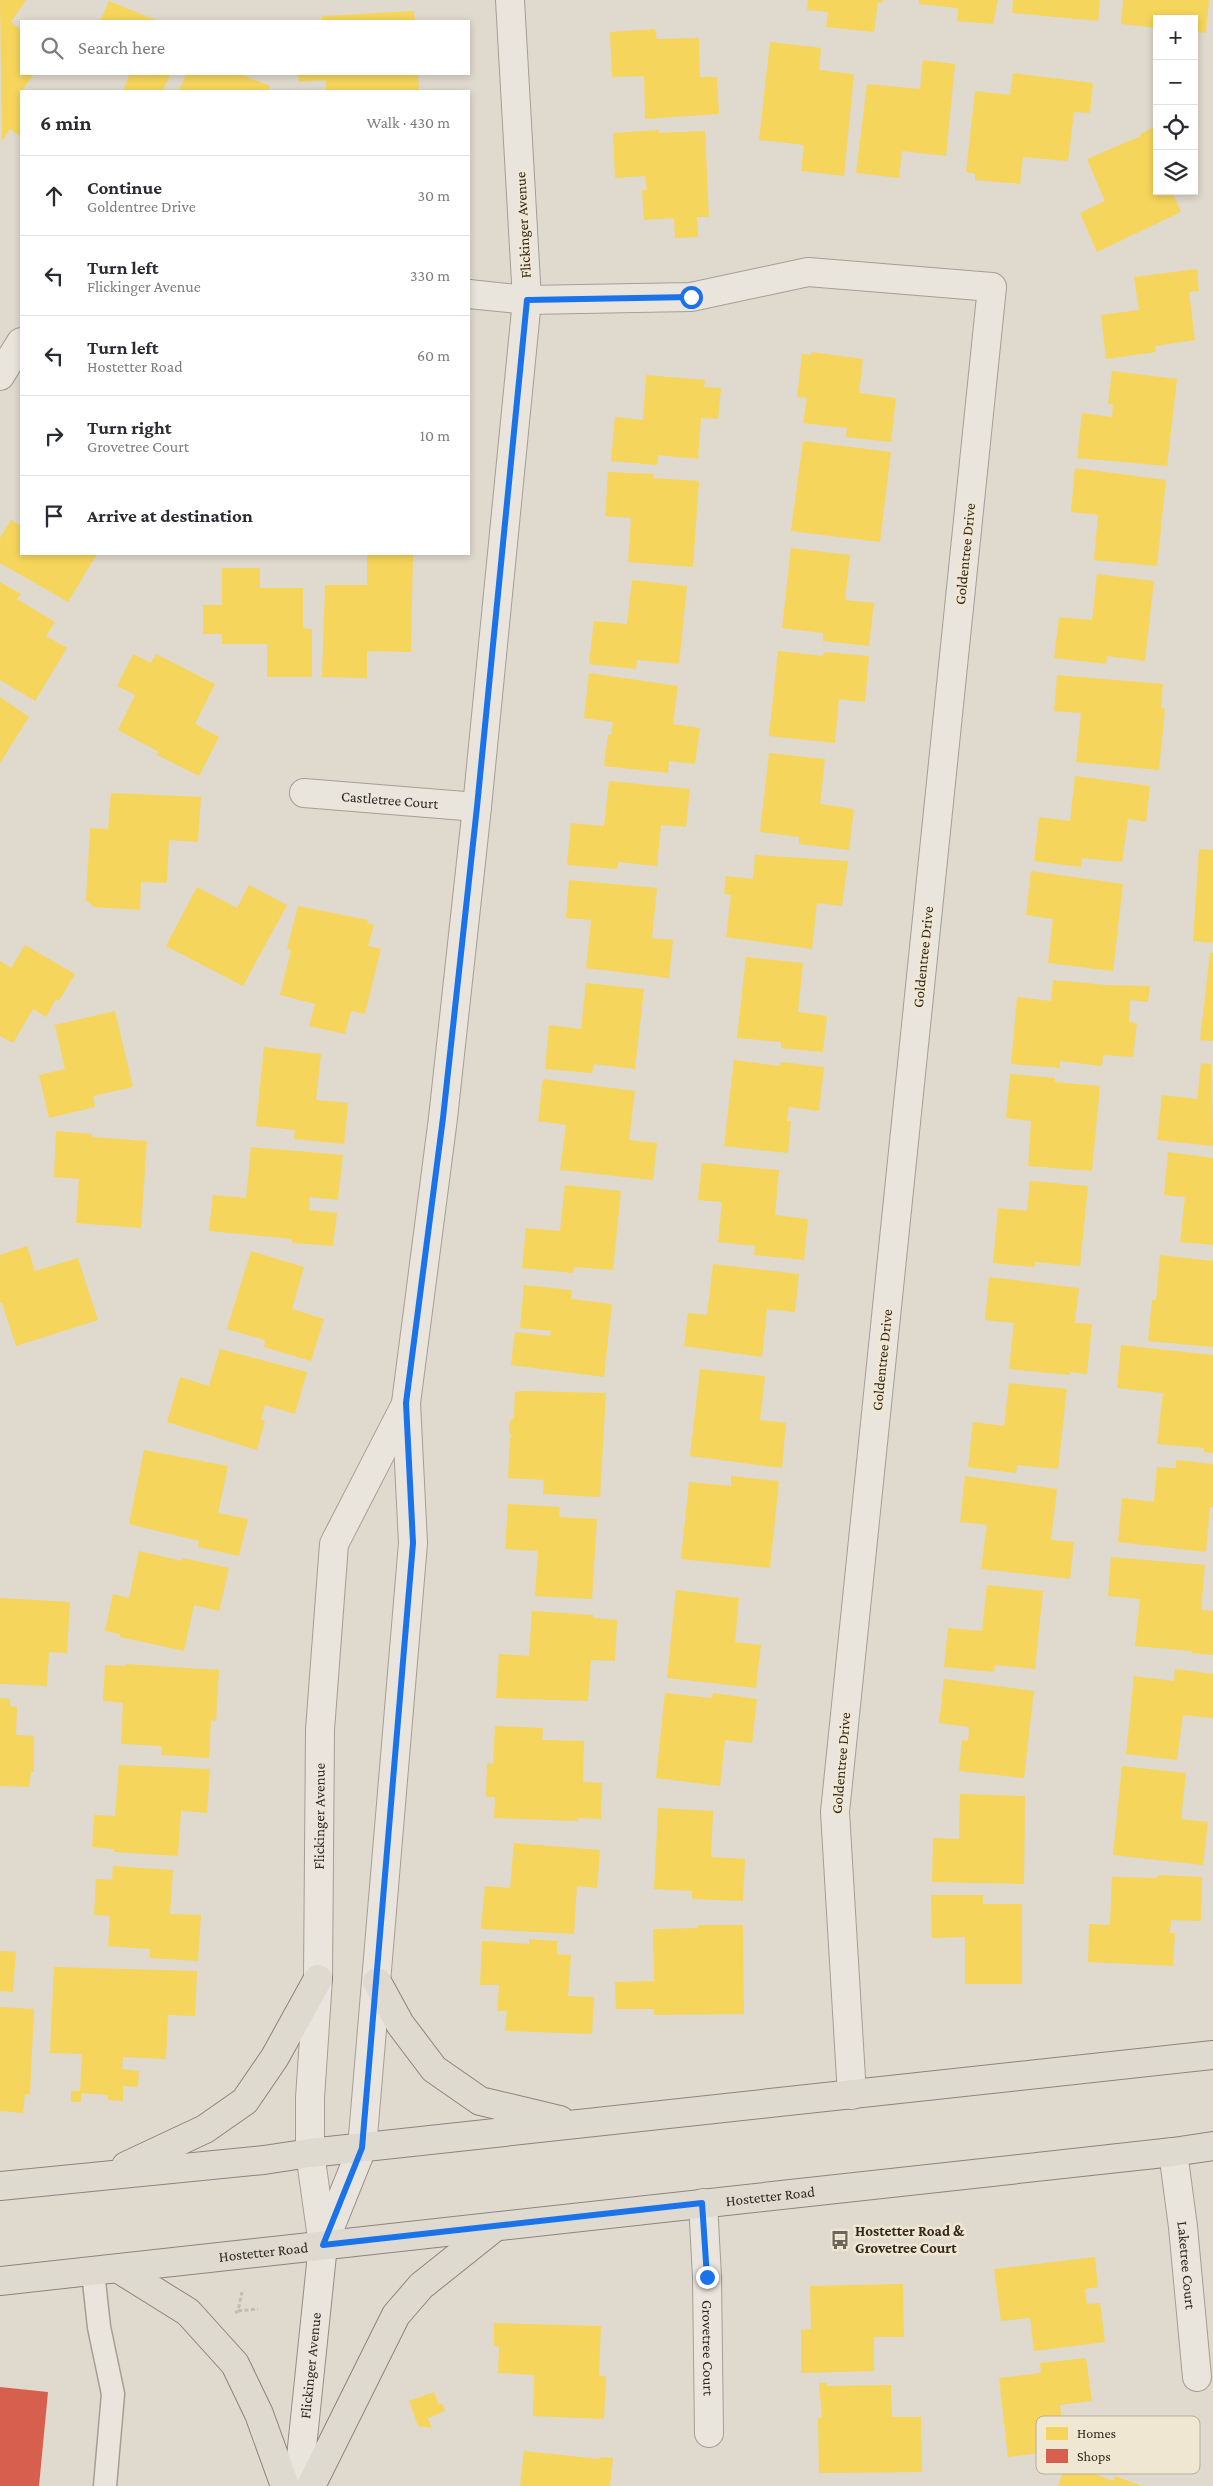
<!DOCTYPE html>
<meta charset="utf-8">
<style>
:root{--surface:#fff;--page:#f2f2f3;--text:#2b2b33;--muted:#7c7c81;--line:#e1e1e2}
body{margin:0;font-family:"Crimson Pro",serif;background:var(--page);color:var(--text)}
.controls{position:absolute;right:15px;top:15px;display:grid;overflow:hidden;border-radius:0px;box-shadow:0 2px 8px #0003}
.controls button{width:45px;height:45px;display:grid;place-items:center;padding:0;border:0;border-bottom:1px solid var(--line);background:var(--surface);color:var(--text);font:25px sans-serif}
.stop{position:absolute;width:15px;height:15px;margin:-11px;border:4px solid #1a73e8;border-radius:50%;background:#fff}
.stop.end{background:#1a73e8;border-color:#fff;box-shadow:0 1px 5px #0008}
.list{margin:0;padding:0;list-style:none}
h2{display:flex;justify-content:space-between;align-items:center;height:65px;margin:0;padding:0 20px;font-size:21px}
h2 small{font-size:16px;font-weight:400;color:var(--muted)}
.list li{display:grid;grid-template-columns:32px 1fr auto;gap:15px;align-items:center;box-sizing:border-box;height:80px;padding:0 20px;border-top:1px solid var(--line)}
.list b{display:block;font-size:19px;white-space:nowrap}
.list p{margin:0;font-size:16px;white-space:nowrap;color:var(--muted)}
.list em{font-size:16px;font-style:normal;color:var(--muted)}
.icon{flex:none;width:28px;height:28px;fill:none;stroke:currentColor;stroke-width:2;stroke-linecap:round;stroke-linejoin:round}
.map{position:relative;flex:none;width:1213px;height:2486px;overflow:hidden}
.search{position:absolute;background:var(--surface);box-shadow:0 2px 8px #0003;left:20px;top:20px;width:450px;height:55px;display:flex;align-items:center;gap:12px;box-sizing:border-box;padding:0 18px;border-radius:0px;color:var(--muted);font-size:19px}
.panel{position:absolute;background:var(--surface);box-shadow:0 2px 8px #0003;left:20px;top:90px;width:450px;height:465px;border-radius:0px}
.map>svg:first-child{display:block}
.homes{fill:#f6d55c}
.shops{fill:#d6604d}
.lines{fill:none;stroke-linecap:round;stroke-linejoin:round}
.service-casing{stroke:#a59e95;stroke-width:25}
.minor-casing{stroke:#a59e95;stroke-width:30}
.tertiary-casing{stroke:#a59e95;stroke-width:30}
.secondary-casing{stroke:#958e86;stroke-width:30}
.primary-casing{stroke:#8b847c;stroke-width:30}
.path{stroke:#c1bcb4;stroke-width:3;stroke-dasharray:4 2.5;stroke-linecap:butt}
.service{stroke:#e9e5dd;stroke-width:22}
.minor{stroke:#e9e5dd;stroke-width:28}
.tertiary{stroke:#e9e5dd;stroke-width:28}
.secondary{stroke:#e9e5dd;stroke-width:28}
.primary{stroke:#dfdad0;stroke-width:28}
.route{stroke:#1a73e8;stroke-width:6}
.labels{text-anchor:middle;stroke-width:5;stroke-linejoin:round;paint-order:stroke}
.street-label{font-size:15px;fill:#32281f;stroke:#f0e7d3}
.poi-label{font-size:15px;font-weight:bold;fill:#32281f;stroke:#f0e7d3;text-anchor:start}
.key{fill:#f0e7d3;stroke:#b7ae9d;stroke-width:1}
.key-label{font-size:14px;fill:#32281f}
</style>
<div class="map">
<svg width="1213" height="2486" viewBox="0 0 1213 2486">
<rect width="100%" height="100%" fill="#e0d9cd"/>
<!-- homes -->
<g class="homes">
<path d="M0 0H26L11 22 21 30V74H34L23 89 27 91H21V137L10 129 2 141Z"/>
<path d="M808 0H883L882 3 878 2 874 32 826 27 828 12 807 10Z"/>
<path d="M919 0H998L993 24 957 21 958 8 919 4Z"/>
<path d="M1013 0H1100L1098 21 1012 13Z"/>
<path d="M1123 0H1209L1206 33 1194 32V19H1157V28L1121 24Z"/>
<path d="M109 1 158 21H100Z"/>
<path d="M414 11 415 21H322V16Z"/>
<path d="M655 29 657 39 699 38 700 77H717L719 114 645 119 644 76 612 77 610 32Z"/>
<path d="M770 42 821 48 819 70 854 74 844 176 801 171 804 145 759 140Z"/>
<path d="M923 60 955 64 946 156 902 151 899 178 856 173 867 84 920 89Z"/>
<path d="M1013 73 1093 83 1090 113 1074 112 1068 161 1023 157 1020 184 975 180V174L966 172 975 91 1010 95Z"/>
<path d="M125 74H171L162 91H123L129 76Z"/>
<path d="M186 74H240L270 86 268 91H179Z"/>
<path d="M298 74H418L419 91H326V80L299 82Z"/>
<path d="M1157 126V191H1172L1181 212 1097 252 1080 213 1105 201 1087 159 1141 136 1140 134Z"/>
<path d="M659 130V133L705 131 709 217H697L698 237 675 238 674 218 644 220 642 190H647L645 176 615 178 613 133Z"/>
<path d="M1197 269 1199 291 1189 292 1195 340 1155 346 1156 352 1106 359 1101 315 1139 310 1134 277Z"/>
<path d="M812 352 863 359 859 393 896 398 891 442 846 437 847 428 803 423 807 398 797 397 802 354 811 355Z"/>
<path d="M1112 371 1177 379 1167 466 1077 458 1082 413 1112 417 1113 404H1108Z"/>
<path d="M646 375 705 380 704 387 721 388 718 419 701 418 698 459 658 455 657 465 611 461 615 417 643 420Z"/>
<path d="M803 441 891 452 880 542 791 531Z"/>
<path d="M1075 468 1166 480 1157 566 1094 560 1098 515 1071 512Z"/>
<path d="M608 472 654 474 653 478 699 481 693 567 628 562 631 518 605 516Z"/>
<path d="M11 520 21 526V554H97L68 602 0 563V538Z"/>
<path d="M791 548 850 555 845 600 874 603 869 646 823 641V633L782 628Z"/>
<path d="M367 554H413L411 652 367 651V678L322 677 325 585H367Z"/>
<path d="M222 568H260V588H303V628L312 629V677H267V644H222V634H203V605H222Z"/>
<path d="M1097 574 1154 581 1145 661 1107 656 1106 664 1054 658 1059 617 1092 620Z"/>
<path d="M632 580 687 586 679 664 637 660 636 669 589 664 594 621 627 624Z"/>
<path d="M0 582 21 594 17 599 55 622 46 636 67 648 35 701 0 680Z"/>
<path d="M778 651 823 656 824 652 869 656 865 702 839 699 835 743 769 736Z"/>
<path d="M133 654 151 663 156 654 215 684 195 724 219 737 199 776 157 755 159 752 118 730 135 695 117 686Z"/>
<path d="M589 673 678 686 673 724 700 728 695 764 669 761 668 773 604 766 608 735H611L613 722 584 718Z"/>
<path d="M1057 675 1163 684 1161 708 1165 709 1159 770 1076 762 1081 713 1054 711Z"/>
<path d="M0 697 29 717 0 763Z"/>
<path d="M769 753 825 759 820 804 854 809 849 850 799 844V837L760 832Z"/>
<path d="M1075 776 1150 786 1146 822 1128 819 1122 862 1082 858 1081 867 1034 861 1039 817 1070 821Z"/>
<path d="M609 781 690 789 686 827 661 825 657 866 618 862 617 869 567 865 571 823 604 826Z"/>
<path d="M111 793 201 797 198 842 169 840 167 883 141 882 140 910 94 907 86 900 90 828 108 829Z"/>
<path d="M1199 849 1213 850V939L1211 943 1193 941Z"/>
<path d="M755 855 848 861 842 906 817 903 812 949 726 937 731 895 724 894 726 876 753 879Z"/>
<path d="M1031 871 1123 884 1113 971 1048 963 1053 919 1026 915Z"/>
<path d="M569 880 657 888 652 938 673 940 669 978 586 968 591 920 566 918Z"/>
<path d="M249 885 287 905 243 986 166 946 197 887 237 908Z"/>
<path d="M298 906 368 920 367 923 374 925 368 946 381 949 365 1014 351 1011 345 1034 309 1026 315 1004 280 995 291 950 287 949Z"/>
<path d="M25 945 75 974 59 1001 56 999 46 1017 33 1009 13 1043 0 1036V961L11 968Z"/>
<path d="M1210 953H1213V1041L1200 1040Z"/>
<path d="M746 957 803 963 798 1012 827 1016 823 1052 781 1048V1042L737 1038Z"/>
<path d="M1053 980 1106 985 1150 986 1148 1002 1130 1000 1129 1022 1137 1023 1133 1057 1103 1055 1102 1066 1060 1061V1068L1011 1064 1017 997 1051 1001Z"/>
<path d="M586 983 644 989 635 1069 594 1064 592 1073 545 1069 549 1025 581 1029Z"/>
<path d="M115 1011 133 1087 93 1096 95 1107 49 1118 39 1075 65 1069 55 1025Z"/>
<path d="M264 1047 321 1054 316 1100 348 1103 344 1144 294 1139 295 1130 256 1126Z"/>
<path d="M1211 1058 1213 1146 1157 1140 1162 1095 1197 1099 1201 1063 1211 1064Z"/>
<path d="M734 1060 780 1066 781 1062 824 1067 819 1111 789 1107 787 1121H791L788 1153 724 1146Z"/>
<path d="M1010 1074 1055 1078V1082L1100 1086 1092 1171 1028 1166 1031 1121 1006 1118Z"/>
<path d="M543 1079 635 1091 629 1140 657 1143 653 1180 560 1170 566 1125 538 1121Z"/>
<path d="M56 1131 92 1134V1137L147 1141 141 1228 76 1223 79 1179 54 1177Z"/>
<path d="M251 1147 343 1155 338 1200 310 1197 309 1210 337 1213 333 1246 292 1243V1239L209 1231 213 1195 246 1198Z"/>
<path d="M1168 1152 1213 1158V1245L1180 1242 1185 1197 1164 1195Z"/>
<path d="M702 1163 779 1170 775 1215 808 1219 804 1260 754 1255 755 1246 718 1242 722 1202 698 1200Z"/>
<path d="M1030 1181 1088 1186 1080 1266 1035 1262V1267L993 1263 998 1208 1027 1211Z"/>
<path d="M565 1185 621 1191 613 1270 574 1267 573 1273 522 1268 526 1228 560 1231Z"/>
<path d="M27 1246 35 1271 78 1258 98 1320 16 1346 2 1303H0V1255Z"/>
<path d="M251 1251 304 1267 292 1309 324 1319 311 1361 264 1347 265 1340 227 1329Z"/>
<path d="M1160 1255 1213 1261V1347L1148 1341 1152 1300H1156Z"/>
<path d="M713 1264 799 1274 795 1312 767 1309 762 1357 684 1346 688 1313 707 1315Z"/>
<path d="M989 1277 1079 1288 1075 1323 1092 1324 1087 1374 1070 1372V1375L1009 1369 1014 1323 985 1320Z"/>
<path d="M524 1285 572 1290 571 1299 612 1304 604 1377 511 1365 515 1332 550 1336 551 1331 520 1328Z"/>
<path d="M1121 1345 1213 1355V1453L1204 1452V1448L1157 1444 1163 1393 1117 1388Z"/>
<path d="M220 1349 307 1372 295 1414 265 1405 261 1419 265 1421 257 1450 167 1422 180 1377 209 1386Z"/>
<path d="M700 1369 765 1376 760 1420 786 1423 782 1468 690 1456Z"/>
<path d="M1009 1383 1067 1389 1058 1469 1017 1465 1016 1473 968 1467 973 1422 1004 1426Z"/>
<path d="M523 1391 606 1393 600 1497 543 1494 544 1480 508 1478 510 1437H513L509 1432 510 1421 514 1418 515 1392Z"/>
<path d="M144 1450 228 1466 218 1513 248 1519 239 1556 198 1547 199 1541 129 1524Z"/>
<path d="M1176 1460 1213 1464V1507H1210L1206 1552 1118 1542 1122 1498 1154 1502 1157 1467 1176 1468Z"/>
<path d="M731 1476 779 1481 770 1568 681 1559 689 1482 731 1486Z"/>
<path d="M965 1476 1057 1489 1051 1540 1074 1542 1070 1579 981 1569 987 1525 960 1522Z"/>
<path d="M508 1504 560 1507 559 1517 597 1519 592 1599 535 1596 538 1551 505 1549Z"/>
<path d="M139 1551 182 1561 183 1558 229 1568 219 1611 194 1605 184 1651 120 1637V1634L105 1631 113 1594 129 1598Z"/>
<path d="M1111 1557 1205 1565 1201 1610 1213 1611V1655L1192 1653V1651L1135 1646 1140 1599 1108 1596Z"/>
<path d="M987 1585 1043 1591 1035 1669 995 1665 994 1672 944 1667 948 1628 982 1631Z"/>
<path d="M676 1590 739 1598 735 1642 761 1645 756 1688 667 1678Z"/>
<path d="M0 1598 70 1602 67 1653 49 1652 47 1686 0 1684Z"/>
<path d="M532 1611 594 1615 593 1618 617 1620 615 1661 591 1660 588 1701 496 1698 499 1654 529 1656Z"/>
<path d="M126 1664 219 1670 216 1721 211 1720 209 1758 161 1755 162 1746 121 1744 123 1703 103 1701 105 1665 125 1666Z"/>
<path d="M1175 1669 1213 1674V1718L1183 1715 1177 1760 1126 1754 1134 1676 1174 1681Z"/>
<path d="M944 1679 1034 1691 1024 1778 959 1771 962 1740 968 1741 969 1727 939 1723Z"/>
<path d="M665 1693 712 1698 713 1693 757 1699 752 1743 725 1740 720 1786 656 1778Z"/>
<path d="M0 1698 10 1699V1706L17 1707 16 1735 34 1736V1772H31L29 1787 0 1786Z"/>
<path d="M495 1726 543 1728 542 1740 584 1741 583 1782 602 1783 601 1819 578 1818V1821L494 1818 495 1797H486L487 1763 493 1764Z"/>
<path d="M119 1765 210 1769 207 1813 181 1811 178 1856 114 1852V1849L92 1847 94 1815 115 1816Z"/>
<path d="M1122 1766 1186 1773 1181 1819 1208 1822 1203 1865 1113 1855Z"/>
<path d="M960 1794 1025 1796 1024 1884 932 1882 933 1838 959 1839Z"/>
<path d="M658 1808 713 1811 711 1857 745 1859 743 1901 692 1899V1891L654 1889Z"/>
<path d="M514 1843 600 1850 597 1888 577 1886 574 1934 481 1929 485 1886 510 1888Z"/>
<path d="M113 1866 173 1870 170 1914 201 1915 198 1961 150 1958V1949L108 1946 110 1916 94 1915 96 1879 112 1880Z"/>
<path d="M1158 1875 1202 1877 1201 1921 1171 1920 1170 1933H1175L1173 1966 1088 1962 1089 1924 1110 1925 1112 1877 1157 1878Z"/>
<path d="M931 1895H983V1904H1022V1984H965V1937L932 1938Z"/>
<path d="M698 1925H743L744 2014 654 2015V2009H616L615 1982 654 1981 653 1929 698 1928Z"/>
<path d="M529 1939 557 1941V1954L571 1955 568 1996 594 1997 592 2034 505 2031 507 2011H497L499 1985H480L482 1941 529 1944Z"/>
<path d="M0 1951 16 1952 13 1992 0 1991Z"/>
<path d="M54 1967 197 1971 195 2016 168 2015 166 2059 123 2057 122 2069 139 2071 138 2087 123 2086V2101L108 2100V2095L81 2093V2102H71V2091H80L82 2054 50 2053Z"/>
<path d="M0 2007 34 2009 30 2095 25 2094 23 2113 0 2111Z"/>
<path d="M1095 2257 1098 2287 1085 2289 1087 2304 1100 2303 1105 2342 1034 2351 1030 2318 1001 2321 994 2269Z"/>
<path d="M903 2284 904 2337H874V2371L801 2373V2330L811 2329 810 2286Z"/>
<path d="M494 2323 601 2326 599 2376H606L604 2419 533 2416 534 2375 498 2373 499 2346H494Z"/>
<path d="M1086 2358 1092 2401 1060 2405 1065 2450 1008 2457 999 2378 1041 2373 1040 2363Z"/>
<path d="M819 2383H827V2386L891 2385 892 2417H921L922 2472 819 2473 818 2418H822Z"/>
<path d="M434 2392 439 2405 442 2403 445 2411 428 2418 432 2428 418 2426 409 2401Z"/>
<path d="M524 2451 600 2459V2457L613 2458 610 2486H520Z"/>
<path d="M1066 2463 1113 2481 1115 2476 1142 2486H1058Z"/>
</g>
<!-- shops -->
<path class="shops" d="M0 2387 48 2392 39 2486H0Z"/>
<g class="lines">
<!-- service casing -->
<g class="service-casing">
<path id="service" d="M93 2272 99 2327 113 2394 105 2486"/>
</g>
<!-- minor casing -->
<g class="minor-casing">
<g id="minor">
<path d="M469 294 527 300 691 297 808 272 992 287 835 1812 852 2095"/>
<path d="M0 376 21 342"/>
<path id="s1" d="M304 793 477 807"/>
<path id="s2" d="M1173 2152 1183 2227 1197 2377"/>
<path id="s3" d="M703 2203 707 2277 709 2433"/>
</g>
</g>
<!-- tertiary casing -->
<g class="tertiary-casing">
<g id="tertiary">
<path d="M362 2148 413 1543 406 1403 443 1118 477 807 527 300 510 0"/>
<path id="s4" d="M323 2245 310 2153V2098L318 1979 320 1730 334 1544 406 1404"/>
</g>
</g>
<!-- secondary casing -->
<g class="secondary-casing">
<g id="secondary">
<path id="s5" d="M298 2486 323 2245 362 2148"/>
</g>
</g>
<!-- primary casing -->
<g class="primary-casing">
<g id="primary">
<path d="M377 1982 400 2024 434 2069 480 2101 560 2120"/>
<path d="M126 2166 205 2129 245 2101 275 2057 318 1979"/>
<path d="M0 2186 264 2160 310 2153 1213 2055"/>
<path d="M119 2269 188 2312 235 2364 259 2414 285 2486"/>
<path id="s6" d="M0 2281 1173 2152 1213 2146"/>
<path d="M311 2486 396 2315 421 2286 495 2227"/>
</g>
</g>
<!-- path -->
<g class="path">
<path d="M238 2311 258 2309"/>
<path d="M235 2313 238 2311 242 2292"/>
</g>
<!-- service -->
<use href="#service" class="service"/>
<!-- minor -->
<use href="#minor" class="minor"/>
<!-- tertiary -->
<use href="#tertiary" class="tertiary"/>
<!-- secondary -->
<use href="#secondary" class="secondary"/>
<!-- primary -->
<use href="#primary" class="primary"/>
</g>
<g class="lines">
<!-- route -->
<path class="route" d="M691 297 527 300 477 807 443 1118 406 1403 413 1543 362 2148 323 2245 702 2203 707 2277"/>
</g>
<!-- icons -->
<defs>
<g id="bus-bare" transform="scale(1.5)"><path d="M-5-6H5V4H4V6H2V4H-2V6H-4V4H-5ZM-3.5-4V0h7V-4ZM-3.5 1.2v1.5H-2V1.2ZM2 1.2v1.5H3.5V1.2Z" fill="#6f665c" stroke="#f0e7d3" stroke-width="2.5" paint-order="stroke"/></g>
</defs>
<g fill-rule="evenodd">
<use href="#bus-bare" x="840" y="2240"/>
</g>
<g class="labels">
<!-- street labels -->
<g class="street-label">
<text transform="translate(523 225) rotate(-93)" y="5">Flickinger Avenue</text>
<text transform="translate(965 554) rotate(-84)" y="5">Goldentree Drive</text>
<text dy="5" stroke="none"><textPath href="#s1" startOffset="86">Castletree Court</textPath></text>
<text transform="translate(923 957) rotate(-84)" y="5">Goldentree Drive</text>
<text transform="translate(882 1360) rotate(-84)" y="5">Goldentree Drive</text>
<text transform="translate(841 1763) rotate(-85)" y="5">Goldentree Drive</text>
<text dy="5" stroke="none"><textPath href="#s4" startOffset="430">Flickinger Avenue</textPath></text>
<text dy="5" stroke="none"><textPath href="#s6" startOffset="775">Hostetter Road</textPath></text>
<text dy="5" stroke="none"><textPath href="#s6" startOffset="265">Hostetter Road</textPath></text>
<text dy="5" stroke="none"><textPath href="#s2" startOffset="114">Laketree Court</textPath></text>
<text dy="5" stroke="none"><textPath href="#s3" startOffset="145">Grovetree Court</textPath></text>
<text dy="5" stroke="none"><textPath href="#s5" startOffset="121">Flickinger Avenue</textPath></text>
</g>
<!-- poi labels -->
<g class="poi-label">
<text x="855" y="2236">Hostetter Road &amp;<tspan x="855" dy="17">Grovetree Court</tspan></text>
</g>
</g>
<!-- legend -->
<rect x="1036" y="2416" width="164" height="58" rx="8" class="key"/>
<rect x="1046" y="2427" width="22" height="13" fill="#f6d55c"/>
<rect x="1046" y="2449" width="22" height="14" fill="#d6604d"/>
<g class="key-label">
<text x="1077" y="2438">Homes</text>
<text x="1077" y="2461">Shops</text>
</g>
</svg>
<div class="controls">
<button>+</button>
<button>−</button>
<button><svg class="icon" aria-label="locate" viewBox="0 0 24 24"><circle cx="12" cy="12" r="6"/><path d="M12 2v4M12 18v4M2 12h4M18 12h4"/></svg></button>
<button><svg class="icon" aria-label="layers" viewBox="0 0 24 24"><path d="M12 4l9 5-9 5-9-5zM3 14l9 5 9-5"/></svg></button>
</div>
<div class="stop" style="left:691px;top:297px"></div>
<div class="stop end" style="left:707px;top:2277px"></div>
<div class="search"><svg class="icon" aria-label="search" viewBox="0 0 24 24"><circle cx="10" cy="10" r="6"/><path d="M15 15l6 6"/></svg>Search here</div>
<section class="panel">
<h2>6 min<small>Walk · 430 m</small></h2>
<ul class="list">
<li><svg class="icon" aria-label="ahead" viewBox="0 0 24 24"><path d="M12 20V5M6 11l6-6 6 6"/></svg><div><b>Continue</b><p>Goldentree Drive</p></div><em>30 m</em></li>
<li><svg class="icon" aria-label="left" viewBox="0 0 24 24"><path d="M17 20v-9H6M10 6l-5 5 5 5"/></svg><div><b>Turn left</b><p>Flickinger Avenue</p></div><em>330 m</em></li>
<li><svg class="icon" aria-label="left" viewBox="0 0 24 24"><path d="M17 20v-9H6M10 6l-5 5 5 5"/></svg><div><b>Turn left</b><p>Hostetter Road</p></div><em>60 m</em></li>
<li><svg class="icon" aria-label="right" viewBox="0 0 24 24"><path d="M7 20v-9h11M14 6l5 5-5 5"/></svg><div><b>Turn right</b><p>Grovetree Court</p></div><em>10 m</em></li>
<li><svg class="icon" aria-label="arrive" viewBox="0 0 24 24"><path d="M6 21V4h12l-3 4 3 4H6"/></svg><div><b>Arrive at destination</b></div></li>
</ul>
</section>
</div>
